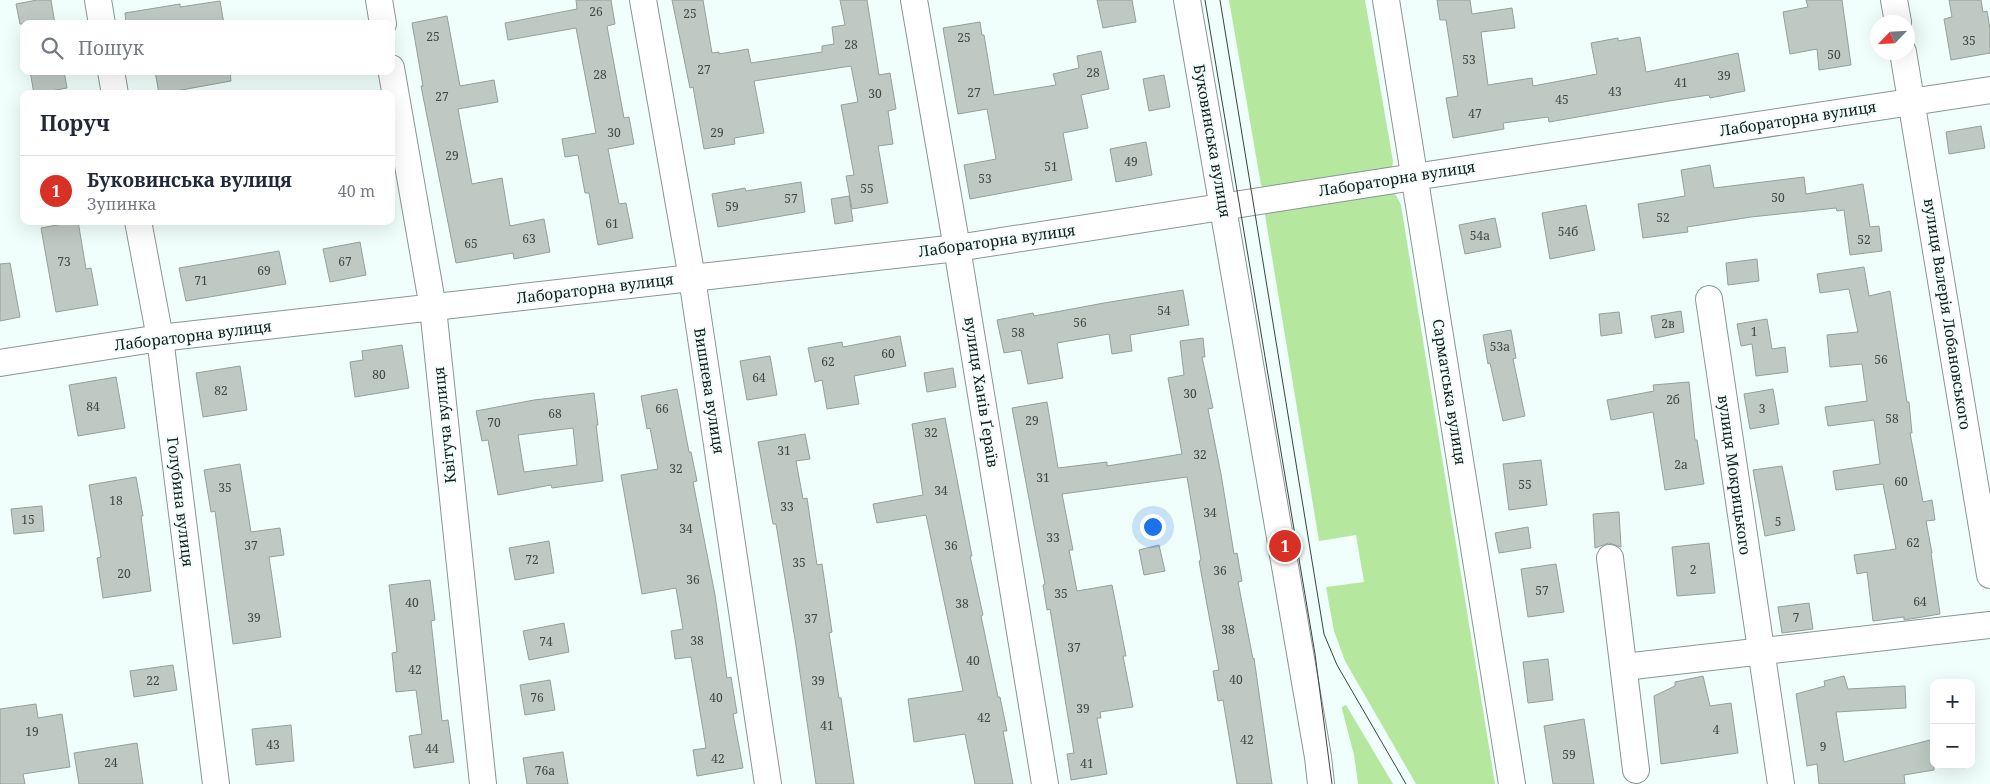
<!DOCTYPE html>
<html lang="uk">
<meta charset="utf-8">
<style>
:root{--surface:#fff;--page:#f2f2f3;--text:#1f2937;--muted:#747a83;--line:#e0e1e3;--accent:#d93025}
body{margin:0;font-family:"Noto Serif",serif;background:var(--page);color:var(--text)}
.controls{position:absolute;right:15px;bottom:15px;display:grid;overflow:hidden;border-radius:10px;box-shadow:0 5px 20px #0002}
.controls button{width:45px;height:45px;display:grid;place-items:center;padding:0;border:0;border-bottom:1px solid var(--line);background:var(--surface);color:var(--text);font:25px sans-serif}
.compass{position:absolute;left:1870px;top:15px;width:45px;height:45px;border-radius:50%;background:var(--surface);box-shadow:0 5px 20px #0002;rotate:245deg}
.you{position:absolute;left:1152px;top:526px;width:18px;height:18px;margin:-12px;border:4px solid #fff;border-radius:50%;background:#1a73e8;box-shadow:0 0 0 8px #1a73e833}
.badge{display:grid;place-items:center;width:32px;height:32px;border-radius:50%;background:var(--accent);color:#fff;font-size:16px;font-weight:700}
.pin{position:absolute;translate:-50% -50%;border:2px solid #fff;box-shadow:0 1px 5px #0006}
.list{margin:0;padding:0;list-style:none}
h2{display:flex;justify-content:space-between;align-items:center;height:65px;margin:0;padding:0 20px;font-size:21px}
h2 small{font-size:16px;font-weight:400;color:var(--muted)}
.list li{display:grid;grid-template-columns:32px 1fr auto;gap:15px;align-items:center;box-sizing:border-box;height:70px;padding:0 20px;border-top:1px solid var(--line)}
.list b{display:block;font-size:19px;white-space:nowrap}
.list p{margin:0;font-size:16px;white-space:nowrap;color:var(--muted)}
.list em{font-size:16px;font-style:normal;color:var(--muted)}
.icon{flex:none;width:28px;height:28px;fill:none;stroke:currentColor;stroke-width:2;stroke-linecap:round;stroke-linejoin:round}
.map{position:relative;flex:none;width:1990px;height:784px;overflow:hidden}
.search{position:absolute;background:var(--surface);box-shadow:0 5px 20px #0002;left:20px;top:20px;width:375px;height:55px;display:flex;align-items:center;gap:12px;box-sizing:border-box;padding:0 18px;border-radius:10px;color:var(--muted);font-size:19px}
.panel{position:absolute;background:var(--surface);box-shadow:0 5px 20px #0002;left:20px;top:90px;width:375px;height:135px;border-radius:10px}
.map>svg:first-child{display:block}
.green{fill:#b5e89e}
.building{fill:#bdc9c2;stroke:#95a09a;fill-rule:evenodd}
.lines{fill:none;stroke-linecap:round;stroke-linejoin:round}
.minor-casing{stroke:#899694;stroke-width:28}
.minor{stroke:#fff;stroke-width:26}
.tram{stroke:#3b4241;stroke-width:1}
.labels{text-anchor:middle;stroke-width:4;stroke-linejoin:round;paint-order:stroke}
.number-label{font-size:12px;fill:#404745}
.street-label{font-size:15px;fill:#171c1b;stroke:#f0fefc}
</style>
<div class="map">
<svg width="1990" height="784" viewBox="0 0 1990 784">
<rect width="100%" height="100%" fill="#f0fefc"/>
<!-- green -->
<g class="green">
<path d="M1229 0H1365L1393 161 1392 168 1264 190 1261 185Z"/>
<path d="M1384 190 1396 195 1401 205 1495 784H1416L1345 661 1334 631 1326 587 1364 582 1356 535 1319 541 1265 215 1267 209Z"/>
<path d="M1346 705 1393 784H1358L1354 755 1342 709V707Z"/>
</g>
<!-- building -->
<g class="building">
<path d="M37 0H51L55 24H20L16 4Z"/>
<path d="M576 0H611L615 24 607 26 624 118 629 117 634 144 608 149 619 204 626 203 633 238 598 245 589 193H585L578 155 565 157 562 139 596 133 576 28 508 40 505 23 577 9Z"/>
<path d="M672 0H703L712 53 719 52V54L748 49 751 63 822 52V46L834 44 832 27 845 25 840 0H867L879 75 890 73 896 109 888 111 893 144 878 146 888 203 852 209 846 176 854 175 841 105 858 102 851 66 754 81 764 133 734 138 735 144 704 149 693 87 690 88Z"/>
<path d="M1097 0H1132L1136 22 1103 28Z"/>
<path d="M1437 0H1470L1472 14 1512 8 1515 28 1481 32 1488 85 1532 78 1533 86 1597 74 1591 43 1618 38V41L1640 37 1646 72 1738 53 1745 91 1710 98 1709 95 1669 101 1549 122 1548 117 1503 123 1504 129 1453 138 1446 98 1458 96 1446 20H1440Z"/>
<path d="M1806 0H1842L1851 65 1819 70 1817 49 1790 54 1783 12 1808 7Z"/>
<path d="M1949 0H1981L1983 12 1987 11 1990 29V53L1951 60 1944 19 1952 17Z"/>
<path d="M220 1 224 24H126L125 13 180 4V7Z"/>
<path d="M447 16 460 86 494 80 498 102 458 109 472 184 502 178 510 226 544 219 550 252 514 259 513 253 456 263 421 86H423L412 23Z"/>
<path d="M980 22 982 35H984L994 95 1056 85 1053 74 1079 68 1077 56 1101 51 1109 89 1081 95 1088 128 1063 133 1072 180 970 199 964 165 996 159 987 109 958 114 943 28Z"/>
<path d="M30 71H64L67 88 34 94Z"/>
<path d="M155 71H230L231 81 159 94Z"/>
<path d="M1164 75 1170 107 1149 111 1143 79Z"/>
<path d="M1981 126 1985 148 1949 154 1946 132Z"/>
<path d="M1146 142 1152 175 1116 182 1110 149Z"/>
<path d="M1710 165 1714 188 1804 177 1806 194 1863 184 1870 227 1879 226 1882 251 1850 255 1844 210 1837 211 1836 208 1751 217 1687 227 1688 232 1643 238 1638 204 1685 196 1681 170Z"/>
<path d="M801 182 805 212 718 227 712 194 745 188 746 191Z"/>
<path d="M849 196 853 221 835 224 831 199Z"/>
<path d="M1586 205 1595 250 1550 259 1542 213Z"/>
<path d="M1495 218 1501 247 1465 254 1459 225Z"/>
<path d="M78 221 86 269 91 268 98 305 56 312 41 228Z"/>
<path d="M360 242 366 275 330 282 323 249Z"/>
<path d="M279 251 286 284 186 301 179 268Z"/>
<path d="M1757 259 1759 281 1728 285 1726 263Z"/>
<path d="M10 263 20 317 0 321V264Z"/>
<path d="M1864 267 1869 296 1890 291 1907 402H1909L1912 433H1910L1923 502 1932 500 1935 520 1926 521 1932 553H1931L1940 614 1904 620V617L1873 621 1867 572 1857 574 1854 555 1896 549 1883 484 1836 490 1833 471 1880 464 1874 420 1828 426 1825 407 1867 401 1862 364 1830 367 1827 335 1858 332 1849 289 1820 293 1817 274Z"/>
<path d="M1183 290 1189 325 1130 335 1132 351 1112 354 1109 334 1057 343 1063 378 1028 384 1021 350 1004 353 997 320 1033 313 1034 316 1104 303Z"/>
<path d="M1681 311 1684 332 1655 338 1651 316Z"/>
<path d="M1619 312 1622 333 1601 336 1599 314Z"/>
<path d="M1767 319 1772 349 1785 347 1788 372 1756 376 1752 344 1741 346 1737 324Z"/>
<path d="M1511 330 1516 358 1513 359 1525 416 1503 421 1490 363 1488 364 1483 335Z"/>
<path d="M900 336 906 366 854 376 859 404 827 409 822 380 815 382 808 348 842 342 843 347Z"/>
<path d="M1203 338 1205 357H1202L1213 408 1208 409 1221 474 1234 554 1237 553 1242 581 1238 582 1253 659 1254 658 1272 784H1237L1223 700 1218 701 1213 671 1219 670 1199 561 1201 560 1187 477 1062 494 1073 550H1069L1077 591 1112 585 1126 656H1123L1133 707 1100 712 1101 718H1097L1107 774 1071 780 1067 754 1074 753 1050 609 1047 610 1043 585 1045 584 1012 408 1047 402 1058 468 1107 462V466L1182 454 1168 378 1184 375 1180 341Z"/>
<path d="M402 345 409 388 355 397 350 362 363 360 362 351Z"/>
<path d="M770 356 777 395 747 400 740 361Z"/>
<path d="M240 366 247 410 203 417 196 373Z"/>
<path d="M953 368 956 387 927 392 924 373Z"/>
<path d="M116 377 125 428 78 436 69 385Z"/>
<path d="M1689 382 1695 440H1697L1704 484 1665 490 1653 412 1611 420 1607 400 1654 391 1653 385Z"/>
<path d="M677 389 689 452H691L697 481 693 482 715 595 727 678 731 677 737 713 733 714 743 768 697 776 693 750 706 748 691 657 675 659 671 631 683 629 676 588 642 594 621 475 658 469 650 428 647 429 641 396Z"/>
<path d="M1773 389 1779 424 1750 429 1744 394Z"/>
<path d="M594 393 598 425H596L603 481 552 488 551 485 498 495 488 440 482 441 476 411 534 400ZM573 428 577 465 524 472 518 435Z"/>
<path d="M945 418 972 556H970L983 615 981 616 998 697H1000L1007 731H1003L1013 784H975L965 734 914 742 908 699 963 691 926 515 877 523 873 504 923 495 912 424Z"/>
<path d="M805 434 810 459 796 461 803 499 807 498 817 565 822 564 832 632 829 633 839 698H841L854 784H816L795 639 776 524H773L758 442Z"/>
<path d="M1541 460 1547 505 1509 510 1503 464Z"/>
<path d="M240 464 251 532 280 528 284 555 269 557 281 637 233 644 215 511 211 512 204 470Z"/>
<path d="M1782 466 1795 530 1765 536 1753 470Z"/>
<path d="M136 477 143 516H141L151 591 103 598 97 558 101 557 89 485Z"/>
<path d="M42 506 44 531 14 534 11 509Z"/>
<path d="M1619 512 1621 547 1609 543 1595 548 1593 514Z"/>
<path d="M1528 527 1531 548 1499 553 1495 533Z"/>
<path d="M549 541 554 573 515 580 509 548Z"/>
<path d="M1709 543 1715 593 1677 596 1672 547Z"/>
<path d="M1159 545 1165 571 1144 575 1139 550Z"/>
<path d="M1556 564 1564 612 1528 617 1521 569Z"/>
<path d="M430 580 435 620 431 621 442 721 448 720 454 762 414 768 409 736 422 734 416 690 396 692 392 653 397 652 389 585Z"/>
<path d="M1809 603 1813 629 1782 633 1778 607Z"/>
<path d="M564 623 569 652 529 660 523 631Z"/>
<path d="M1548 659 1553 700 1528 703 1523 662Z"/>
<path d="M173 665 177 690 134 697 130 671Z"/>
<path d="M1703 676 1710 706 1731 703 1738 753 1661 764 1654 696 1675 686V682Z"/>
<path d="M1844 676 1848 689 1905 686 1906 708 1836 712 1844 762 1934 739V770L1904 775 1905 784H1819L1817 764 1807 766 1796 694 1825 686 1824 681Z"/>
<path d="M550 680 555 710 525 715 520 685Z"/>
<path d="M36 704 38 718 62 714 70 767 23 774 25 784H0V709Z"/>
<path d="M1584 719 1594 784H1553L1544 726Z"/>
<path d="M291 725 294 761 256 765 252 729Z"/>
<path d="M137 743 143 784H79L74 753Z"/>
<path d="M563 752 568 784H527L523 758Z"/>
</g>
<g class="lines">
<!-- minor casing -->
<g class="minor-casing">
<g id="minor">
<path d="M98 0 102 24"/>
<path d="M379 0 383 24"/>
<path d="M643 0 692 278 768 784"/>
<path d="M914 0 957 248 1045 784"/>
<path d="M1187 0 1318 757 1321 784"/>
<path d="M1386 0 1512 784"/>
<path d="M1894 0 1898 22"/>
<path d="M1903 52 1990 575"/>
<path d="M391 68 433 308 483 784"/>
<path d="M111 71 115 94"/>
<path d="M138 221 160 338 216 784"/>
<path d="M1709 299 1781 784"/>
<path d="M0 363 160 338 957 248 1414 177 1990 90"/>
<path d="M1610 558 1636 770"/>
<path d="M1624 667 1990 625"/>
</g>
</g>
<!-- minor -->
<use href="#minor" class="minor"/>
<!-- tram -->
<g class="tram">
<path d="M1205 0 1315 654 1332 784"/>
<path d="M1220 0 1324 634 1337 665 1406 784"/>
</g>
</g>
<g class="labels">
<!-- number labels -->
<g class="number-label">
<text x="596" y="16">26</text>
<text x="690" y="18">25</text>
<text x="433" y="41">25</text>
<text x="964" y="42">25</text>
<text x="1969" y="45">35</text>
<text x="851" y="49">28</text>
<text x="1834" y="59">50</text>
<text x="1469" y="64">53</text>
<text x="704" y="74">27</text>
<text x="1093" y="77">28</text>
<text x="600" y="79">28</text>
<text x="1724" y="80">39</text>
<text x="1681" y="87">41</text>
<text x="1615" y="96">43</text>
<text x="974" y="97">27</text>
<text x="875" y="98">30</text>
<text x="442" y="101">27</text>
<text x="1562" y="104">45</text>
<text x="1475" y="118">47</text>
<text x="614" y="137">30</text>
<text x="717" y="137">29</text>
<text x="452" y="160">29</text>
<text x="1131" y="166">49</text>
<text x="1051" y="171">51</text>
<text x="985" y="183">53</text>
<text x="867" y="193">55</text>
<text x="1778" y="202">50</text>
<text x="791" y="203">57</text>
<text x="732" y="211">59</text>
<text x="1663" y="222">52</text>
<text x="612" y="228">61</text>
<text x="1568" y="236">54б</text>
<text x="1480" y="240">54а</text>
<text x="529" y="243">63</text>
<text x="1864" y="244">52</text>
<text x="471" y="248">65</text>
<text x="64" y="266">73</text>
<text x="345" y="266">67</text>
<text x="264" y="275">69</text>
<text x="201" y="285">71</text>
<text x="1164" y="315">54</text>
<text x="1080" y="327">56</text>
<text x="1668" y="328">2в</text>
<text x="1754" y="336">1</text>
<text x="1018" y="337">58</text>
<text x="1500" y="351">53а</text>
<text x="888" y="358">60</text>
<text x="1881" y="364">56</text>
<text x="828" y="366">62</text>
<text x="379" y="379">80</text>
<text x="759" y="382">64</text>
<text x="221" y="395">82</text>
<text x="1190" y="398">30</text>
<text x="1673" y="404">2б</text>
<text x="93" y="411">84</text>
<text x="662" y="413">66</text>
<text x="1762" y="413">3</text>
<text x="555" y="418">68</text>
<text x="1892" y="423">58</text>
<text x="1032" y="425">29</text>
<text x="494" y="427">70</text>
<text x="931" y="437">32</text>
<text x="784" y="455">31</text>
<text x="1200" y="459">32</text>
<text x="1681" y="469">2а</text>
<text x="676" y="473">32</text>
<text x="1043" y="482">31</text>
<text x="1901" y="486">60</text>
<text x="1525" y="489">55</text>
<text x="225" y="492">35</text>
<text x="941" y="495">34</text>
<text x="116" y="505">18</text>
<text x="787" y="511">33</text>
<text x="1210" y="517">34</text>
<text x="28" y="524">15</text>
<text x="1778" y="526">5</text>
<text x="686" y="533">34</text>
<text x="1053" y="542">33</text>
<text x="1913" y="547">62</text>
<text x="251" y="550">37</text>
<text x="951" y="550">36</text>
<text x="532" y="564">72</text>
<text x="799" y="567">35</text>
<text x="1693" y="574">2</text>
<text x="1220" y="575">36</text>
<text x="124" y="578">20</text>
<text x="693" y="584">36</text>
<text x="1542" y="595">57</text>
<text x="1061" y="598">35</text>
<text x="1920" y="606">64</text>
<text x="412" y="607">40</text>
<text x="962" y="608">38</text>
<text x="254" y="622">39</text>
<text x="1796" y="622">7</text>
<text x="811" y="623">37</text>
<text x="1228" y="634">38</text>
<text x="697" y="645">38</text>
<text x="546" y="646">74</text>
<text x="1074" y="652">37</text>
<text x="973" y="665">40</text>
<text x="415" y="674">42</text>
<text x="1236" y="684">40</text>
<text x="153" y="685">22</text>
<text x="818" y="685">39</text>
<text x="537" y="702">76</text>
<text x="716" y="702">40</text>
<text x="1083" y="713">39</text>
<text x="984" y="722">42</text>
<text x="827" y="730">41</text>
<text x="1716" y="734">4</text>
<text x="32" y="736">19</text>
<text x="1247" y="744">42</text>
<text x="273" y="749">43</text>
<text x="1823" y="751">9</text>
<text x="432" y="753">44</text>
<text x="1569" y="759">59</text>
<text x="718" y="763">42</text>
<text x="111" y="767">24</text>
<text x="1087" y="768">41</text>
<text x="545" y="775">76а</text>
</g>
<!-- street labels -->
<g class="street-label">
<text transform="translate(1798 119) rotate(-9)" y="5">Лабораторна вулиця</text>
<text transform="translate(1212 141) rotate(80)" y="5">Буковинська вулиця</text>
<text transform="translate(1397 179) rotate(-9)" y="5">Лабораторна вулиця</text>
<text transform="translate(997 241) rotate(-8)" y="5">Лабораторна вулиця</text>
<text transform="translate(595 289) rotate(-7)" y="5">Лабораторна вулиця</text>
<text transform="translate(1947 314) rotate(81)" y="5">вулиця Валерія Лобановського</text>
<text transform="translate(193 336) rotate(-7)" y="5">Лабораторна вулиця</text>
<text transform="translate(709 391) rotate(81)" y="5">Вишнева вулиця</text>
<text transform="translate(981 392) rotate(81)" y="5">вулиця Ханів Ґераїв</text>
<text transform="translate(1449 392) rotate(81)" y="5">Сарматська вулиця</text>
<text transform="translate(445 425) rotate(-96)" y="5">Квітуча вулиця</text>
<text transform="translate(1734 475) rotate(82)" y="5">вулиця Мокрицького</text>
<text transform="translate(180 502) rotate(83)" y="5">Голубина вулиця</text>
</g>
</g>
</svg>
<div class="controls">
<button>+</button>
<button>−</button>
</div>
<svg class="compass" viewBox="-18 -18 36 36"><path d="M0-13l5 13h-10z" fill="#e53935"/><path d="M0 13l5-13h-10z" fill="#747a83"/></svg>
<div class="you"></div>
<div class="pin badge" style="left:1285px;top:546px">1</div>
<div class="search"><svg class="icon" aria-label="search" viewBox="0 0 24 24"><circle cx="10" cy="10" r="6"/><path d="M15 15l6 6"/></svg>Пошук</div>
<section class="panel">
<h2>Поруч<small></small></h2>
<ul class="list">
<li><span class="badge">1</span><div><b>Буковинська вулиця</b><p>Зупинка</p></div><em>40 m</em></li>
</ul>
</section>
</div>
